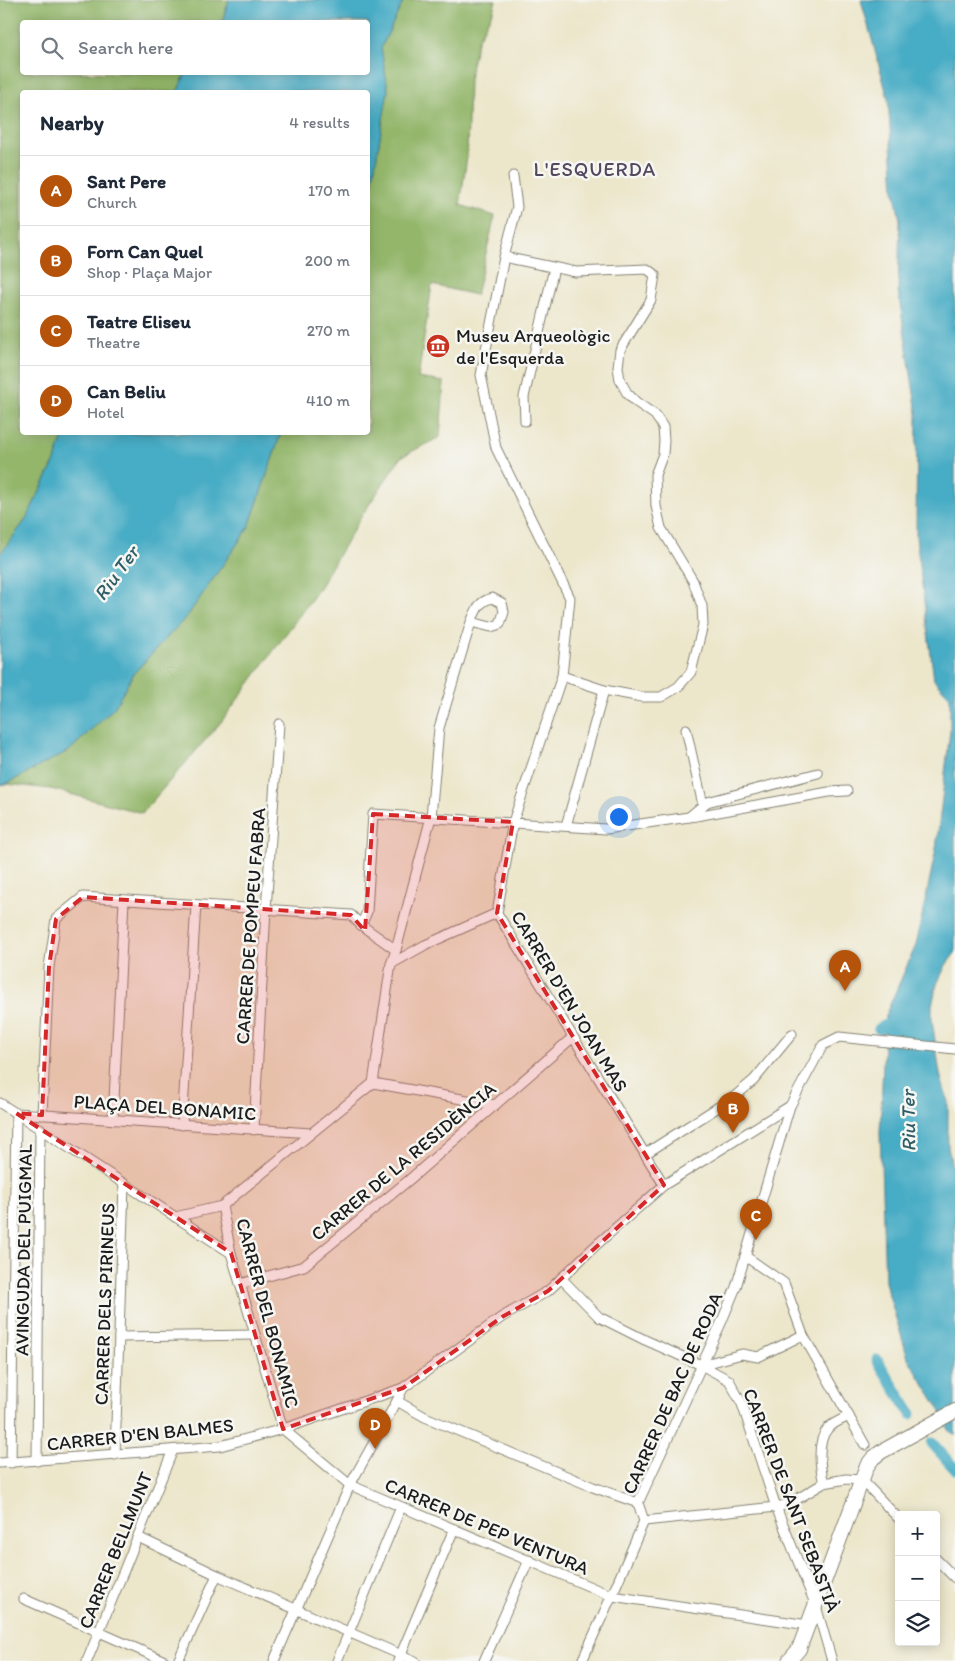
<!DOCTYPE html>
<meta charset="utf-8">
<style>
:root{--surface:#fff;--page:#f6f6f7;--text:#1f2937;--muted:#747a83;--line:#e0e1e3;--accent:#b45309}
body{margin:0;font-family:Itim,sans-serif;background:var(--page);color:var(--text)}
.controls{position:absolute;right:15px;bottom:15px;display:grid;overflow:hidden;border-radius:5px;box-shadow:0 2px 12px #0003}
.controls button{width:45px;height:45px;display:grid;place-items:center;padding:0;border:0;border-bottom:1px solid var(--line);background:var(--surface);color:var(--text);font:25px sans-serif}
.you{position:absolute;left:618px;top:816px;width:18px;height:18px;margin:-12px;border:4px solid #fff;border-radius:50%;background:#1a73e8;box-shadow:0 0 0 8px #1a73e833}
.badge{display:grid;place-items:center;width:32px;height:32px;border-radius:50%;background:var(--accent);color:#fff;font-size:16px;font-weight:700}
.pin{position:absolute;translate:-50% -41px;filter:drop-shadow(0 1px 2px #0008)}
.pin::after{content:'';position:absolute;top:26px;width:18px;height:15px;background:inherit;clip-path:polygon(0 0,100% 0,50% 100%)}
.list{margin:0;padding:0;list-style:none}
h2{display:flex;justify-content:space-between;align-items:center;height:65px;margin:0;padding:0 20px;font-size:21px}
h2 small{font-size:16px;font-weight:400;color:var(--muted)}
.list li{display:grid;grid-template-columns:32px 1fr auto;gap:15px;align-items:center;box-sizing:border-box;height:70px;padding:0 20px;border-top:1px solid var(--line)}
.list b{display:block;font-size:19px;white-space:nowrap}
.list p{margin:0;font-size:16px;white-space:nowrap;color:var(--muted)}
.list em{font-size:16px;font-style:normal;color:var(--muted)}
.icon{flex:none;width:28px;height:28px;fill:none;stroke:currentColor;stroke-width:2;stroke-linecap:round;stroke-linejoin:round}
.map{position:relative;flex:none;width:955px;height:1661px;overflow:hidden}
.search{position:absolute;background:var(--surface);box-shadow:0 2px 12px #0003;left:20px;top:20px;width:350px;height:55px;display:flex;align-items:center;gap:12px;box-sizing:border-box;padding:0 18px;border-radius:5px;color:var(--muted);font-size:19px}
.panel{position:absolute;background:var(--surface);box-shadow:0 2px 12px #0003;left:20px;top:90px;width:350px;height:345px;border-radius:5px}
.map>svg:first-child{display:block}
.forest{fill:#93b66b;stroke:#586944}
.water{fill:#46acc5;stroke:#316470}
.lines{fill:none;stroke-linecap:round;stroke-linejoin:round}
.canal{stroke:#46acc5;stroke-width:11}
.street-casing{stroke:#848173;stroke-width:11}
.secondary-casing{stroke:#848173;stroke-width:16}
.street{stroke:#fff;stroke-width:9}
.secondary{stroke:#fff;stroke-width:14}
.marked{fill:#d62828;fill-opacity:0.2;stroke:#d62828;stroke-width:4;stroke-dasharray:10 6;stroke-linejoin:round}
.labels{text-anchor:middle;stroke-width:5;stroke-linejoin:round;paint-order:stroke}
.poi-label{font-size:19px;fill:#1c1c1c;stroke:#f6f6f2;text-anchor:start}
.street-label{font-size:19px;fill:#1c1c1c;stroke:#f6f6f2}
.neighbourhood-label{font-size:20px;letter-spacing:1px;fill:#54485e;stroke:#f6f6f2}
.water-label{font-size:20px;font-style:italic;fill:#2f5d68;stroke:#f6f6f2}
</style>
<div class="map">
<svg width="955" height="1661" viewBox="0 0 955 1661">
<rect width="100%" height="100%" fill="#f6f6f2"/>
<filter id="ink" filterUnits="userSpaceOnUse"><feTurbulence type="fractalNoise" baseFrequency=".02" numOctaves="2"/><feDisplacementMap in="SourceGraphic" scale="10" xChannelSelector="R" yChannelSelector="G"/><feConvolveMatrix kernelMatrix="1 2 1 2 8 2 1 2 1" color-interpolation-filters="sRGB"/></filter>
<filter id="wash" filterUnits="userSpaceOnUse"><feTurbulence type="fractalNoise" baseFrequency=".0096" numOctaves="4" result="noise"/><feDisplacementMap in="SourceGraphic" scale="20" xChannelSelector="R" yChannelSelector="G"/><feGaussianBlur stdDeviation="1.12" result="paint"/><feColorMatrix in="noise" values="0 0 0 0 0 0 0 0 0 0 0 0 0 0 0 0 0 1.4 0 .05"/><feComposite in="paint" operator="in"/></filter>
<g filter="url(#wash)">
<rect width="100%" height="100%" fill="#ece6ca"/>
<!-- forest -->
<g class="forest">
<path d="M0 0H229L222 22H22V72L186 73 177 92H22V432L64 433 55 461 25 521 0 554Z"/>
<path d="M404 0H496L493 11 477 41 469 79 467 157 460 205 495 216 476 295 432 285 418 378 444 382 440 437 401 457 361 517 316 593 221 722 142 813 51 789 6 784 70 750 114 708 134 673 188 615 249 527 281 433 368 432V207L388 90 381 48Z"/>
</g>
<!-- water -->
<g class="water">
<path d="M229 0H404L381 48 388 90 368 207V92H177L186 73 368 72V22H222Z"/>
<path d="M861 0H955V953L946 965 937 984 932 1005V1020L940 1074 948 1102V1147L955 1181V1436L949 1430 941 1412 908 1358 885 1282 880 1133 885 1016 916 945 936 849 950 731V697L934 680 916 537 917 413 898 291 900 220 894 190 888 98Z"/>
<path d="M64 433H281L249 527 188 615 134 673 114 708 70 750 6 784 0 785V554L25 521 55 461Z"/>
</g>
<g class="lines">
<!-- canal -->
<g class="canal">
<path d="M879 1029 896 1019"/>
<path d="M877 1360 911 1414"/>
<path d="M932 1443 955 1469"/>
</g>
</g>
</g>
<g filter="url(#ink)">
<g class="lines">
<!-- street casing -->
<g class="street-casing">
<g id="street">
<path d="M513 176 517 207 504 257 481 375 496 448 570 598 562 676 513 822 497 913 664 1185"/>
<path d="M504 257 576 272 647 269 655 275 651 300 620 350 618 367 620 380 627 393 636 402 655 415 663 427 664 441 663 454 655 475 656 506 661 528 693 581 702 606 703 625 691 672 678 687 661 697H642L604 690 562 676"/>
<path d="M525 421 524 397 554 268"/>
<path d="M686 729 703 805"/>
<path d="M689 817 707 802 818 773"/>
<path d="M566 826 604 690"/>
<path d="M361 925 367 912 373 814 606 829 696 816 829 792 847 791"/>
<path d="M391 964 425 945 497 913"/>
<path d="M373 1083 495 1105"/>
<path d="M0 1103 231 1253"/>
<path d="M42 1115 49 967 56 919 83 897 351 915 361 925 396 950"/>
<path d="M113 1120 124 900"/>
<path d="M182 1125 196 905"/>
<path d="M254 1130 266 909 279 724"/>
<path d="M645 1154 734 1097 754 1080 792 1034"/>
<path d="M175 1217 222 1206"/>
<path d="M745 1256 784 1283 803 1335 865 1445"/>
<path d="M561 1278 599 1317 645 1340 701 1365 729 1380 742 1404 776 1507 816 1606 832 1661"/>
<path d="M240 1284 304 1266 409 1180 573 1037"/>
<path d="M119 1337 255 1335"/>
<path d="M701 1365 742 1354 758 1357 803 1335"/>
<path d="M397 1401 425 1417 593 1487 638 1503"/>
<path d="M283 1429 231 1253 222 1206 373 1083 391 964 396 950 431 817 439 728 471 622 491 627 500 624 504 612 502 603 492 598C478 602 477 609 471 622"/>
<path d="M283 1429 350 1485 612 1596 808 1625"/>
<path d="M115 1455 124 1184"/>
<path d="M37 1461 40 1128"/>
<path d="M0 1463 220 1446 283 1429 403 1388 502 1317 548 1291 594 1247 664 1185 790 1106"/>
<path d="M11 1463 16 1113 311 1133"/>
<path d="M824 1483C820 1468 816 1442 828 1428 833 1423 843 1419 849 1416"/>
<path d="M644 1521 776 1507 789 1504 824 1483 846 1479 862 1480 899 1519"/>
<path d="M138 1537 217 1575 415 1661"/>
<path d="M936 1559 955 1578"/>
<path d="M24 1599 165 1661"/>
<path d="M87 1661 173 1450"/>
<path d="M178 1661 217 1575"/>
<path d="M274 1661 350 1485 397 1401 403 1388"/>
<path d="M337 1661 401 1507"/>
<path d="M398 1661 454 1529"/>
<path d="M484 1661 529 1560"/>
<path d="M582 1661 616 1586 644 1521 638 1503 722 1321 736 1287 790 1106 823 1045 839 1037 955 1049"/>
</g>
</g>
<!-- secondary casing -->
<g class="secondary-casing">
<path id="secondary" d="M789 1661 799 1649 867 1466 873 1458 881 1452 955 1411"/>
</g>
<!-- street -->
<use href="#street" class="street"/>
<!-- secondary -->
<use href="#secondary" class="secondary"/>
</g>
</g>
<!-- marked area -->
<path class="marked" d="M373 814 513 822 497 913 664 1185 548 1291 502 1317 403 1388 283 1429 231 1253 16 1113 42 1115 49 967 56 919 83 897 351 915 365 931Z"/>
<!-- icons -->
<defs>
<g id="museum-disc" transform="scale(1.25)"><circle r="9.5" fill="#c8321e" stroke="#f6f6f2"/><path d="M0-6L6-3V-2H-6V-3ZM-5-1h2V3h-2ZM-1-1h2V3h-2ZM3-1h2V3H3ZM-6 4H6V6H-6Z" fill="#fff"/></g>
</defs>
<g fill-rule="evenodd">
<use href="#museum-disc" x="438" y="346"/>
</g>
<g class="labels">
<!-- poi labels -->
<g class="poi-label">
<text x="456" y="342">Museu Arqueològic<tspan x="456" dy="22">de l'Esquerda</tspan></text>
</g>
<!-- street labels -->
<g class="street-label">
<text transform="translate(250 926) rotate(-86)" y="7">CARRER DE POMPEU FABRA</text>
<text transform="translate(570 1001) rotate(59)" y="7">CARRER D'EN JOAN MAS</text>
<text transform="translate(165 1107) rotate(4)" y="7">PLAÇA DEL BONAMIC</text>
<text transform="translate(403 1161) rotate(-40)" y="7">CARRER DE LA RESIDÈNCIA</text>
<text transform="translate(23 1250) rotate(-89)" y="7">AVINGUDA DEL PUIGMAL</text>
<text transform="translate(104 1304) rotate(-88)" y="7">CARRER DELS PIRINEUS</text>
<text transform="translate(268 1313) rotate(75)" y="7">CARRER DEL BONAMIC</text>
<text transform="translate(672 1393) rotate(-66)" y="7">CARRER DE BAC DE RODA</text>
<text transform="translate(140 1434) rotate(-6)" y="7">CARRER D'EN BALMES</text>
<text transform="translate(792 1500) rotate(69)" y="7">CARRER DE SANT SEBASTIÀ</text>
<text transform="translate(487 1526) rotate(23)" y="7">CARRER DE PEP VENTURA</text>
<text transform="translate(115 1550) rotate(-68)" y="7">CARRER BELLMUNT</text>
</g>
<!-- neighbourhood labels -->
<g class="neighbourhood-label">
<text x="595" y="176">L'ESQUERDA</text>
</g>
<!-- water labels -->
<g class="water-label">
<text transform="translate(116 573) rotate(-54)" y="7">Riu Ter</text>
<text transform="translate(908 1121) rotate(-91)" y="7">Riu Ter</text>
</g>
</g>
</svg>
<div class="controls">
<button>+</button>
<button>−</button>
<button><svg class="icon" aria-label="layers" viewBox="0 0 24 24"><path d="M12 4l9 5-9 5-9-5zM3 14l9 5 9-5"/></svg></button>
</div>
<div class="you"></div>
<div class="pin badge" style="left:845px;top:991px">A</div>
<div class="pin badge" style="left:733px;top:1133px">B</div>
<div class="pin badge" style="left:756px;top:1240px">C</div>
<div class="pin badge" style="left:375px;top:1449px">D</div>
<div class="search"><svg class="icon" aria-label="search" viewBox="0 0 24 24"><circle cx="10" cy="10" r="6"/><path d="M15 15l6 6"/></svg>Search here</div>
<section class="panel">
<h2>Nearby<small>4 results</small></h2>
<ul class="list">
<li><span class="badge">A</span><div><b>Sant Pere</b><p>Church</p></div><em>170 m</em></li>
<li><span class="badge">B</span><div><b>Forn Can Quel</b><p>Shop · Plaça Major</p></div><em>200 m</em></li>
<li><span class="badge">C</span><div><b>Teatre Eliseu</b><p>Theatre</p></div><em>270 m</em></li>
<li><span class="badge">D</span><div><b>Can Beliu</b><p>Hotel</p></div><em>410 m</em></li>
</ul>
</section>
</div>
